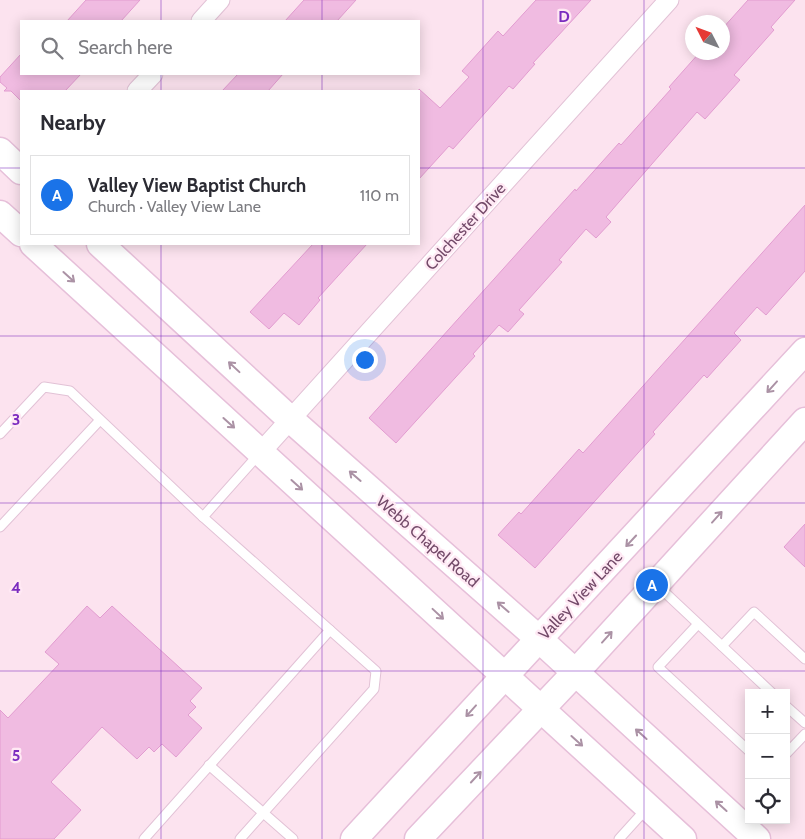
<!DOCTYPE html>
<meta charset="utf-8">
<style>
:root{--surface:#fff;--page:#f2f2f3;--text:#2b2b33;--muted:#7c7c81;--line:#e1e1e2;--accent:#1a73e8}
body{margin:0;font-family:Cabin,sans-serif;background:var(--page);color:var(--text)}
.controls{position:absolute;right:15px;bottom:15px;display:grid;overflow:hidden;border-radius:0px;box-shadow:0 2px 12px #0003}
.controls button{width:45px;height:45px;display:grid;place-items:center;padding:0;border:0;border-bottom:1px solid var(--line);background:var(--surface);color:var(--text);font:25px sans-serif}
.compass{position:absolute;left:685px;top:15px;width:45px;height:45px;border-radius:50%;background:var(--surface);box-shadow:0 2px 12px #0003;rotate:312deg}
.you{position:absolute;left:364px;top:359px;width:18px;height:18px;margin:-12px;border:4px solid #fff;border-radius:50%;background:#1a73e8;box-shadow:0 0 0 8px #1a73e833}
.badge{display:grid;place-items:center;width:32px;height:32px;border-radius:50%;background:var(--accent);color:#fff;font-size:16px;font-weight:700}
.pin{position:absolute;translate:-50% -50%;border:2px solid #fff;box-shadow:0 1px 5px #0006}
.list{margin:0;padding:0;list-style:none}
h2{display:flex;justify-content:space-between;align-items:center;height:65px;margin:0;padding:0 20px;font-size:21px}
h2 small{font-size:16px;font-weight:400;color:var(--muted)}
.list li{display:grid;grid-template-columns:32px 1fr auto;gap:15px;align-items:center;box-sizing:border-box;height:80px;margin:0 10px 10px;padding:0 10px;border:1px solid var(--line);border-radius:0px}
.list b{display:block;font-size:19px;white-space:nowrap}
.list p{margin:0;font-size:16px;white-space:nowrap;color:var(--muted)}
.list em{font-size:16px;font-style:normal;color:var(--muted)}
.icon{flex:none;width:28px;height:28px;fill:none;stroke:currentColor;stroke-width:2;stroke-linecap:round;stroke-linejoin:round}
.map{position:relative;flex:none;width:805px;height:839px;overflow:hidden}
.search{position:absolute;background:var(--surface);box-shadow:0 2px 12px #0003;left:20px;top:20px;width:400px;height:55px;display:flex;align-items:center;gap:12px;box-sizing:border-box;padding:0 18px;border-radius:0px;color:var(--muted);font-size:19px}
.panel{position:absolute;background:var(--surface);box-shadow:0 2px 12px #0003;left:20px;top:90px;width:400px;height:155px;border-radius:0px}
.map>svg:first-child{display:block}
.building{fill:#f0bbe1;stroke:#e29cd0}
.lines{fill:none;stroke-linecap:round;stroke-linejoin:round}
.service-casing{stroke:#e2c2d6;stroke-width:11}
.minor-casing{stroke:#e2c2d6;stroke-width:21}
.secondary-casing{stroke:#e6bfd9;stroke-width:29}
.service{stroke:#fff;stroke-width:9}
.minor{stroke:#fff;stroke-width:19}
.secondary{stroke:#fff;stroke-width:26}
.oneway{stroke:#ab92a5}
.grid{fill:none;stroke:#7b2cbf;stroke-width:1;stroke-opacity:0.55}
.labels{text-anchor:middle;stroke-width:4.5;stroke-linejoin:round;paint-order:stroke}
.street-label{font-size:16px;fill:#734a69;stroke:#ffe9f4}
.grid-label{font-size:16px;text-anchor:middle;font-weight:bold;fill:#7b2cbf;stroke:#ffe9f4;stroke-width:4.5;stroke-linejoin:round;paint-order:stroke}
</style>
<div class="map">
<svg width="805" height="839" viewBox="0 0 805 839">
<rect width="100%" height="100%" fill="#fce3ef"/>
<!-- building -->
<g class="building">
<path d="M86 0H140L121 21H67Z"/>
<path d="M304 0H356L337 21H285Z"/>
<path d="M536 0H591L533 63 535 64 513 89 509 86 453 149 449 146 419 179V89L440 108 469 77 462 71 498 31 503 36Z"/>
<path d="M748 0H795L771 27 774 30 734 75 740 80 705 119 697 112 606 217 611 222 596 238 586 229 559 260 562 262 519 310 524 314 508 332 499 325 473 354 475 356 396 443 369 418 575 189 576 191 619 143 621 145 671 89 669 87 700 52H722V29Z"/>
<path d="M21 54V74H81L65 91H21V101L11 91H4L7 88 0 82V77Z"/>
<path d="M238 74H283L268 91H222Z"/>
<path d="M805 205V271L766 315 757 307 734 333 741 340 707 378 704 375 653 432 655 434 535 568 498 535 519 512 521 514 579 449 583 453Z"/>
<path d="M313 244H367L318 298 320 300 299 325 284 313 269 329 250 312Z"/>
<path d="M805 524V567L784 547Z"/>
<path d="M87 606 100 618 112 606 202 688 190 701 196 707 188 715 202 728 176 757 162 744 154 752 149 747 137 759 102 727 51 782 81 810 54 839H0V710L8 718 59 664 45 652Z"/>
</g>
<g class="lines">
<!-- service casing -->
<g class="service-casing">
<g id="service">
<path d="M0 434 44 387 70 391 203 517"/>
<path d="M0 527 100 420"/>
<path d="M658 586 772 693"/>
<path d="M698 624 658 667 749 751"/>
<path d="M722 646 754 612 805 659"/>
<path d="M786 706 805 723"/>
<path d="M786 754 805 734"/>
<path d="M209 765 293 839"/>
<path d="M144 839 330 630"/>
<path d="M240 839 374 689 376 671 203 517 259 454"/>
<path d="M619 839 647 808"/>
</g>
</g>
<!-- minor casing -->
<g class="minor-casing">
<g id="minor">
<path d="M201 21 220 0"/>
<path d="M137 91 153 74"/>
<path d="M261 452 669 0"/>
</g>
</g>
<!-- secondary casing -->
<g class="secondary-casing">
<g id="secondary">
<path d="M0 151 21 171"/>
<path d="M0 214 21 233"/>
<path d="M33 244 683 839"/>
<path d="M100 244 290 419 539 639 757 839"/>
<path d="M354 839 805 351"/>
<path d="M418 839 575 673 805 421"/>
</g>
</g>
<!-- service -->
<use href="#service" class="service"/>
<!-- minor -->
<use href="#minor" class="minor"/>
<!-- secondary -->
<use href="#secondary" class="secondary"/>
</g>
<!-- one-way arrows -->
<defs><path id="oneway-shaft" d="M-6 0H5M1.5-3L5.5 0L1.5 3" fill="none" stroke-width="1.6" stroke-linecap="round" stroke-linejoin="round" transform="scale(1.25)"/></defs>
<g class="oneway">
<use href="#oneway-shaft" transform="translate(69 277) rotate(42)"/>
<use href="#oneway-shaft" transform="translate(234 367) rotate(-137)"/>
<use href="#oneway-shaft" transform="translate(772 387) rotate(132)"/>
<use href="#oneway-shaft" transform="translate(229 423) rotate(42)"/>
<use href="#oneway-shaft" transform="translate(355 476) rotate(-139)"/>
<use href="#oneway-shaft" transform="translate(297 485) rotate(42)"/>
<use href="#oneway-shaft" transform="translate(717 517) rotate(-48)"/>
<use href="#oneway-shaft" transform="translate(631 541) rotate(133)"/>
<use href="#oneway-shaft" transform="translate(503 607) rotate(-139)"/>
<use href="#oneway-shaft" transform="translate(438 614) rotate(43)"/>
<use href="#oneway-shaft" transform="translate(607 637) rotate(-48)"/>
<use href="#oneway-shaft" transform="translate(471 711) rotate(132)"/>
<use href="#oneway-shaft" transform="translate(641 734) rotate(-138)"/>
<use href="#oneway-shaft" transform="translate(577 741) rotate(42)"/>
<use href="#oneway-shaft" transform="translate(476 777) rotate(-47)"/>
<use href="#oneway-shaft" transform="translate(721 806) rotate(-138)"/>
</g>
<!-- grid -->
<path class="grid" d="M161 0V21M322 0V21M483 0V839M644 0V839M161 74V91M322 74V91M0 168H21M419 168H805M161 244V839M322 244V839M0 336H805M0 503H805M0 671H805"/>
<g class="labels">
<!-- street labels -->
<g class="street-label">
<text transform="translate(465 226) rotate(-48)" y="6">Colchester Drive</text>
<text transform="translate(428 541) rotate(41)" y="6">Webb Chapel Road</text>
<text transform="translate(580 595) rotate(-47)" y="6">Valley View Lane</text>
</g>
</g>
<g class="grid-label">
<text x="564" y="22">D</text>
<text x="16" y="425">3</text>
<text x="16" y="593">4</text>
<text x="16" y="761">5</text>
</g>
</svg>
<div class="controls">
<button>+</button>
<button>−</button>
<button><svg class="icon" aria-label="locate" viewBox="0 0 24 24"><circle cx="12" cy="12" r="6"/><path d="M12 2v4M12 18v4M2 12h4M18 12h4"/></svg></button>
</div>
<svg class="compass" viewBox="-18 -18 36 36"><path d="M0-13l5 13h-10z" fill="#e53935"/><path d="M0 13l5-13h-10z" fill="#7c7c81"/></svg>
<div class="you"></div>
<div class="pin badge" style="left:652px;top:585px">A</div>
<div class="search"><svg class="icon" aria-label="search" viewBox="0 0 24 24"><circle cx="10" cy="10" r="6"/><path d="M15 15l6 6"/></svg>Search here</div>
<section class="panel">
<h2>Nearby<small></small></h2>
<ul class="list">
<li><span class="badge">A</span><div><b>Valley View Baptist Church</b><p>Church · Valley View Lane</p></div><em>110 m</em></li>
</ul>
</section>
</div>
